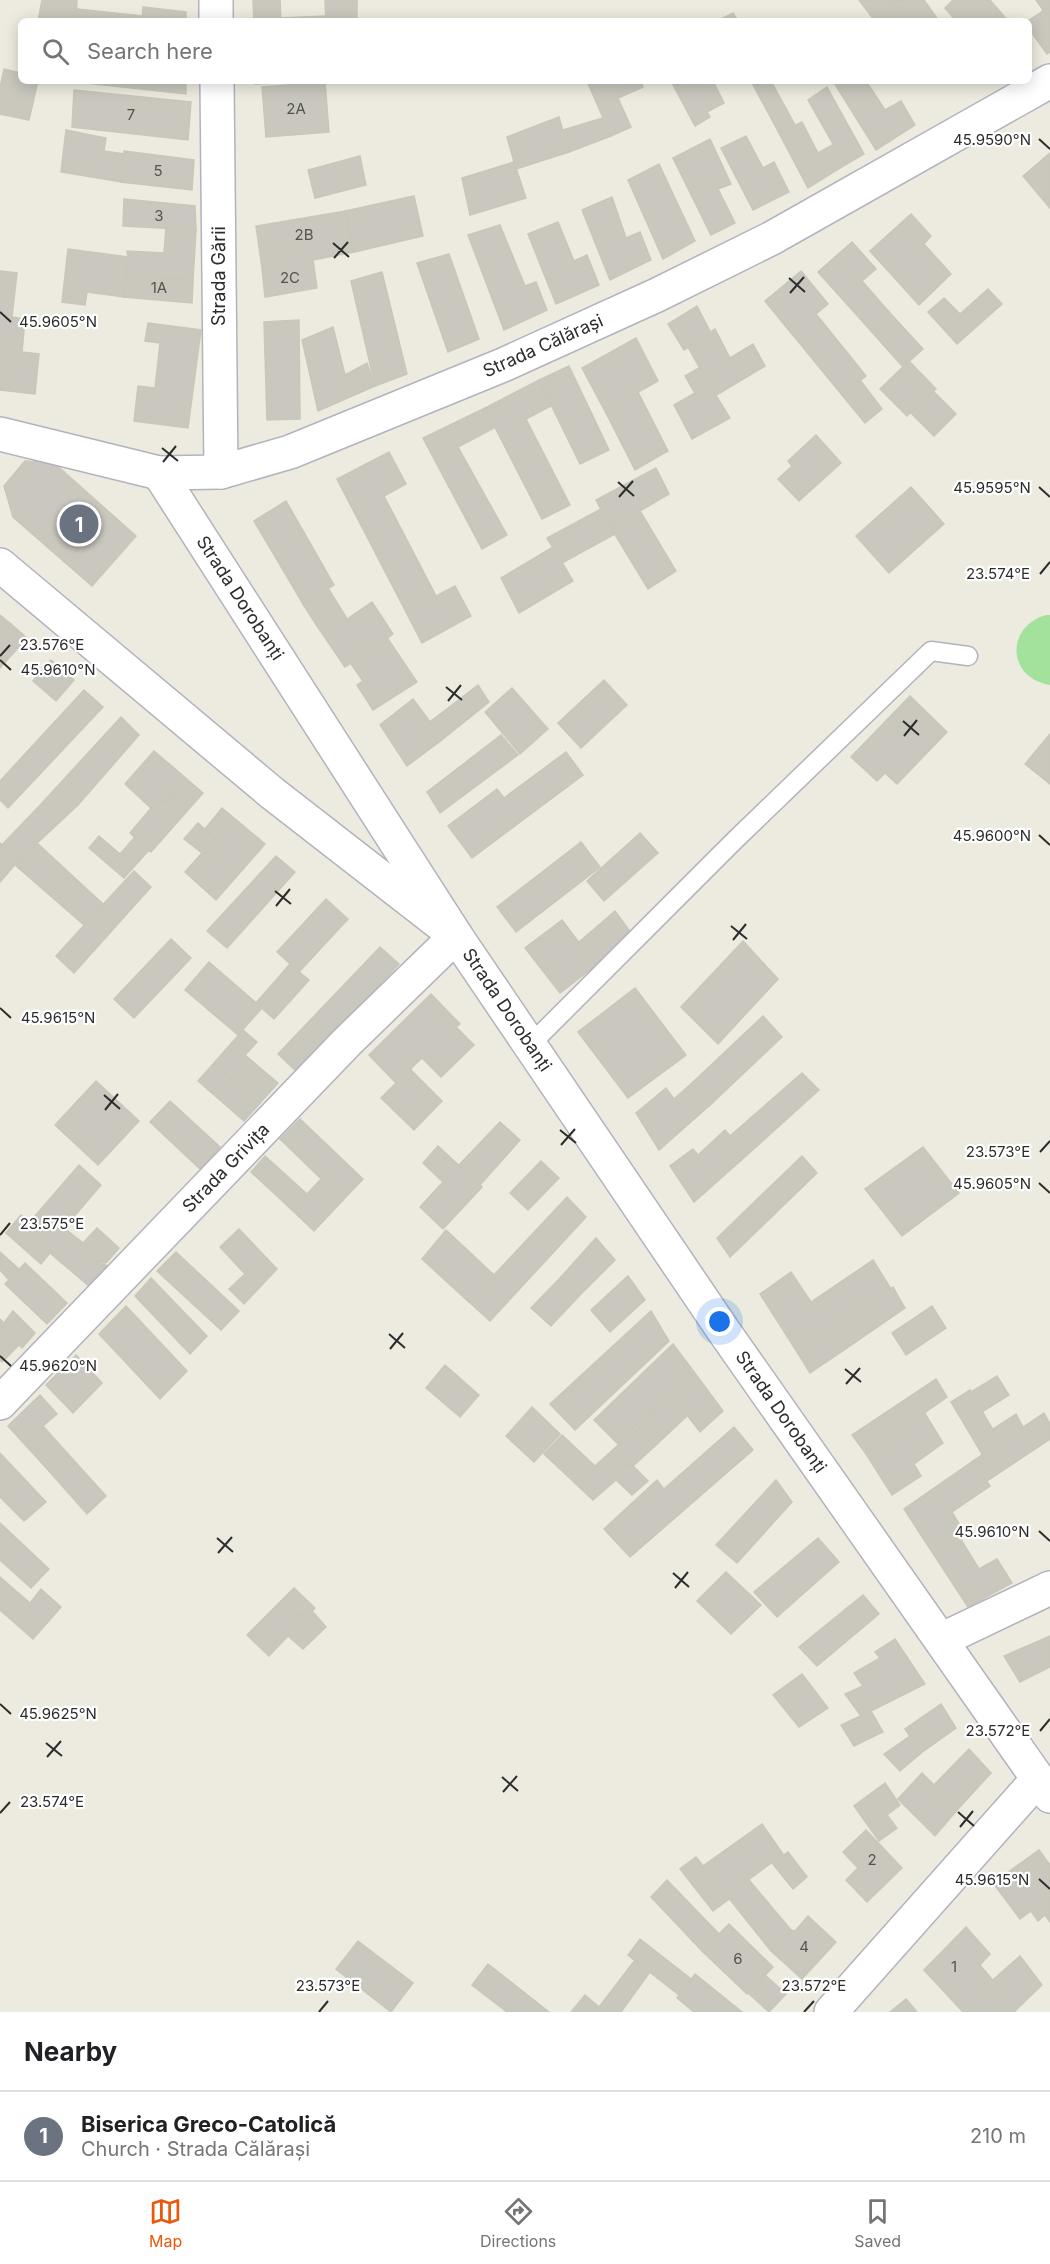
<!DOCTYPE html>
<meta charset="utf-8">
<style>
:root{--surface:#fff;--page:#f2f2f2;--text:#202124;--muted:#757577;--line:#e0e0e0;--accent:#ea580c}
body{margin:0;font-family:Inter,sans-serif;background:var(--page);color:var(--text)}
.you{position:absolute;left:720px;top:1322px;width:21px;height:21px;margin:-15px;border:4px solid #fff;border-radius:50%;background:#1a73e8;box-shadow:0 0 0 9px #1a73e833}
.badge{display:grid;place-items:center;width:39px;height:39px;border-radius:50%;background:var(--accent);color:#fff;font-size:20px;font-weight:700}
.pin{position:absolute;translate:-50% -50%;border:3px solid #fff;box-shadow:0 2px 6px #0006}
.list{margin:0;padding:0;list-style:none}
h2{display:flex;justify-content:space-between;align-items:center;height:78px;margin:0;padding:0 24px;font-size:26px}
h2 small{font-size:20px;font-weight:400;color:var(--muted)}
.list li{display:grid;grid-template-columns:39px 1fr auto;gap:18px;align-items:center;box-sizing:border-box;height:90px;padding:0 24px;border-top:2px solid var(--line)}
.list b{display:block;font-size:22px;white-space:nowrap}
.list p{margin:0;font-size:20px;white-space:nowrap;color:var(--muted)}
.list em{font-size:20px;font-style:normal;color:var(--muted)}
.icon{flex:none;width:33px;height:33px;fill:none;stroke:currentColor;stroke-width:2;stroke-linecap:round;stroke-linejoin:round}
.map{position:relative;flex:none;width:1050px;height:2012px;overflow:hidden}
.search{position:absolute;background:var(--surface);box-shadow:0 3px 15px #0003;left:18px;right:18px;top:18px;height:66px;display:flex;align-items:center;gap:15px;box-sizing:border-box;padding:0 21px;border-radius:9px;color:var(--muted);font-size:22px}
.sheet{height:168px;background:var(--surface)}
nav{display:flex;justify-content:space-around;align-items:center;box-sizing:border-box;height:84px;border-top:2px solid var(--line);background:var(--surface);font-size:16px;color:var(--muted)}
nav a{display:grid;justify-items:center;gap:3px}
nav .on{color:var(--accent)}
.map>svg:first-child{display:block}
.green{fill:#a3e29d}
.building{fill:#c9c7be;stroke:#c9c7b8;stroke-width:1.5}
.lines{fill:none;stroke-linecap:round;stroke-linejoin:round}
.service-casing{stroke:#b3b2bf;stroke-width:21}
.minor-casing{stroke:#b3b2bf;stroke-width:36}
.secondary-casing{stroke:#b3b2bf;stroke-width:36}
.service{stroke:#fff;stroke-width:18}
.minor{stroke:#fff;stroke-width:33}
.secondary{stroke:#fff;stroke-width:33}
.ticks{fill:none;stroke:#2c2c2c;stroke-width:2}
.labels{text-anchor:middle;stroke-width:4.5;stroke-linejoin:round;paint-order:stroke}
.number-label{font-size:15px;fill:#535350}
.street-label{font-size:18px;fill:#2c2c2c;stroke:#fff}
.ticks-label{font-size:15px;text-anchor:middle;fill:#2c2c2c;stroke:#fff;stroke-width:4.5;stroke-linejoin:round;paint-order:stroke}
</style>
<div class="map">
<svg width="1050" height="2012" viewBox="0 0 1050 2012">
<rect width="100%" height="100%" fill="#edebdf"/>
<!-- green -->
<path class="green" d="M1046 615H1050V685C1007 678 1005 627 1046 615Z"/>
<!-- building -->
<g class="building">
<path d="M42 0H77L76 21H38Z"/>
<path d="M253 0H280L281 21H254Z"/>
<path d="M325 0H357V21H326Z"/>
<path d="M859 0H907L893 2 885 21H875Z"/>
<path d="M907 0H924L939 21H885L893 2Z"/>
<path d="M953 0H990L1008 21H956L945 8Z"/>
<path d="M1036 0H1050V6L1043 10Z"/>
<path d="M1050 6V52L1047 54 1029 29 1028 21Z"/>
<path d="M143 7 186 12V21H142Z"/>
<path d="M77 9 142 16V21H76Z"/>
<path d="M733 13 738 21H720L719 20Z"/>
<path d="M325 16 326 21H281V18Z"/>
<path d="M4 69 21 73V81H38L29 120 0 114V88Z"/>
<path d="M67 81H186V94Z"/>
<path d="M255 81H332L255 84Z"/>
<path d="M587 81H641L643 87 618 98 631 127 611 136Z"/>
<path d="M671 81H713L724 103 707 112 710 117 695 126Z"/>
<path d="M751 81H771L795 125 779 133Z"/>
<path d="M833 81H866L885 110 901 101 915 125 876 150Z"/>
<path d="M325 82 329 132 266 137 262 87Z"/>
<path d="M827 87 864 154 845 165 808 100Z"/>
<path d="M74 90 191 102 188 140 72 127Z"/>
<path d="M559 117 569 152 516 169 507 137Z"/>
<path d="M603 118 611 136 569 152 563 130Z"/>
<path d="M802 122 818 153 834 144 845 165 808 188 779 133Z"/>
<path d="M66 130 106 138 104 151 124 154 121 182 61 172Z"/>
<path d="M746 136 763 168 774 162 789 192 753 210 721 148Z"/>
<path d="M710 139 731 184 718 189 735 223 711 235 673 158Z"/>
<path d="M124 151 194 160 192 190 121 182Z"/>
<path d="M1050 153V208L1023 176Z"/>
<path d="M360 156 366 185 315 198 308 170Z"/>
<path d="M514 162 526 198 470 215 462 178Z"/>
<path d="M659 164 695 241 663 259 628 180Z"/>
<path d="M414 196 423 236 354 252 345 211Z"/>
<path d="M612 197 626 238 640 232 651 260 610 280 582 210Z"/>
<path d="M124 199 195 206 196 230 123 226Z"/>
<path d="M345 211 354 252 313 260 286 245 262 268 256 226Z"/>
<path d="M911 214 931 236 924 244 951 274 919 305 870 251Z"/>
<path d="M558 222 574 261 587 255 599 285 556 304 528 234Z"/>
<path d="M500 225 525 286 536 282 547 310 504 330 468 235Z"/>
<path d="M166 228 196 230 193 280 126 276 128 257 127 251 164 253Z"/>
<path d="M852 242 876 269 862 281 890 313 871 331 818 272Z"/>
<path d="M286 245 313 260 317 288 265 297 262 268Z"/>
<path d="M68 249 128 257 124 297 87 292 85 305 62 302Z"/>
<path d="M449 254 479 339 448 352 417 263Z"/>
<path d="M0 271 17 273 12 317 25 319 22 352 39 354 35 394 0 390Z"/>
<path d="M801 271 828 304 816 314 866 376 842 395 765 301Z"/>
<path d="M382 272 407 374 375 386 351 281Z"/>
<path d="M126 276 193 280 192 303 124 297Z"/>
<path d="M988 289 1002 304 957 344 928 312 944 298 960 314Z"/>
<path d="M697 306 711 333 684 350 668 324Z"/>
<path d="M890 313 923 349 903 367 871 331Z"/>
<path d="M299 320 300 419 267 420 264 322Z"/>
<path d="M148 323 201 330 188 428 134 421 138 386 155 388 160 343 145 341Z"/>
<path d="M333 327 345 375 367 363 375 386 318 411 302 340Z"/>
<path d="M715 329 730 358 753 344 765 366 715 396 688 347Z"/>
<path d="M636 338 658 381 605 411 582 368Z"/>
<path d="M909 361 936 389 907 416 880 389Z"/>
<path d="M569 366 609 450 580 464 539 380Z"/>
<path d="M699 368 730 418 692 439 674 405 695 393 685 376Z"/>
<path d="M539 380 551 406 526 419 570 505 542 519 485 408Z"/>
<path d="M860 380 882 409 865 423 842 395Z"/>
<path d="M933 391 956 414 934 436 911 413Z"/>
<path d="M638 392 668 451 635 470 605 411Z"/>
<path d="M485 408 494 428 458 447 507 535 482 549 423 438Z"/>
<path d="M816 435 841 463 799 501 778 479 792 466 788 461Z"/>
<path d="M389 452 406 484 384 496 436 596 406 612 337 479Z"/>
<path d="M25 461 54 463 136 536 92 586 13 517 4 486Z"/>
<path d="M656 468 669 494 611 528 596 500Z"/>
<path d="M911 487 944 524 889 573 856 536Z"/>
<path d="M286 501 334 585 303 604 254 521Z"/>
<path d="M601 509 615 534 562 563 547 538Z"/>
<path d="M640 511 676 571 648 589 611 528Z"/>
<path d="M553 547 573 581 519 613 501 578Z"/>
<path d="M455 586 471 616 422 643 406 612Z"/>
<path d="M328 588 341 609 317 626 303 604Z"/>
<path d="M372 602 393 634 345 667 317 626 341 609 347 619Z"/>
<path d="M0 615 11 624 0 636Z"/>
<path d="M11 624 27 638 0 668V636Z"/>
<path d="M388 639 417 682 373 710 357 685 363 681 351 664Z"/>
<path d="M51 660 74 680 56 701 33 681Z"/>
<path d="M604 680 627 705 581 748 558 723Z"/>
<path d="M478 685 489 702 443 739 430 722Z"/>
<path d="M512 688 548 729 520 754 485 712Z"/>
<path d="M84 690 103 707 8 808 0 800V781Z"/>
<path d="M910 696 947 732 897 784 885 773 877 781 851 757Z"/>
<path d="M413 699 443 739 407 766 380 725Z"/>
<path d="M121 717 139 735 77 806 70 797 55 813 43 802Z"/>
<path d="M1050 734V784L1025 764Z"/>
<path d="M501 735 518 755 440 813 427 792Z"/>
<path d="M154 751 181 774 174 797 151 808 125 784Z"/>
<path d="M566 752 583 775 472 858 448 826 497 789 504 798Z"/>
<path d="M181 774 203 793 151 852 130 833 151 808 174 797Z"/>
<path d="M70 797 77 806 19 860 2 845 43 802 55 813Z"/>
<path d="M222 808 265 844 216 900 185 872 202 853 216 852 215 838 205 829Z"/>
<path d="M198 823 215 838 216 852 202 853 184 839Z"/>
<path d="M640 833 658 853 604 901 587 881Z"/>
<path d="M99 836 120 854 134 838 149 850 124 878 89 848Z"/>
<path d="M581 842 600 867 516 932 497 907Z"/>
<path d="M0 843 19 860 0 882Z"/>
<path d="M37 843 103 904 84 925 15 865Z"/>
<path d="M276 856 295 872 227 948 207 931Z"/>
<path d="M134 871 151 887 116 926 98 910Z"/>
<path d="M326 899 348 919 299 972 277 952Z"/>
<path d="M98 910 116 926 74 973 56 956Z"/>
<path d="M615 911 631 933 596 965 579 942Z"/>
<path d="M562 920 596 965 560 993 525 948Z"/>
<path d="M171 939 191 958 134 1018 114 999Z"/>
<path d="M743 941 778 979 718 1044 681 1007Z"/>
<path d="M380 947 399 964 297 1072 278 1054Z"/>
<path d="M209 962 262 1008 238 1035 185 990Z"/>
<path d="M290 964 309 980 274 1019 256 1003Z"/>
<path d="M635 988 686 1055 628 1098 578 1032Z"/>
<path d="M431 994 460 1024 456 1027 474 1045 441 1077 422 1058 396 1083 369 1055Z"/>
<path d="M763 1016 782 1037 709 1106 692 1083Z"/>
<path d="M243 1030 257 1042 245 1055 278 1083 260 1103 214 1063Z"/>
<path d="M214 1063 260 1103 244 1121 198 1081Z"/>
<path d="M410 1069 442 1101 414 1130 381 1098Z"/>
<path d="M802 1073 819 1090 746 1156 730 1136Z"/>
<path d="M96 1081 139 1121 98 1165 55 1125Z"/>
<path d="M692 1083 709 1106 659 1150 636 1113 666 1088 674 1099Z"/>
<path d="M170 1101 220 1147 200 1169 150 1122Z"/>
<path d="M300 1119 363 1179 343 1200 280 1139Z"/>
<path d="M500 1122 520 1140 480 1185 459 1165Z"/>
<path d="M725 1130 746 1156 694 1202 670 1166 693 1149 698 1155Z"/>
<path d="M438 1146 482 1187 443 1229 420 1207 443 1182 423 1163Z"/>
<path d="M923 1147 959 1193 902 1236 865 1189Z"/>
<path d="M265 1156 307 1194 292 1210 251 1172Z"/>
<path d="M802 1156 817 1173 730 1257 717 1238Z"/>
<path d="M541 1161 559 1178 528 1210 510 1193Z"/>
<path d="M79 1165 101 1185 64 1228 83 1243 90 1260 109 1266 90 1287 23 1230Z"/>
<path d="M321 1179 343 1200 314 1231 292 1210Z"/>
<path d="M567 1197 586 1217 490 1321 469 1302 486 1292 494 1275Z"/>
<path d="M21 1215 30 1222 23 1230 50 1253 41 1264 6 1233Z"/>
<path d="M97 1228 119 1248 106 1263 90 1260 83 1243Z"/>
<path d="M239 1229 277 1269 244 1304 229 1289 245 1274 220 1247Z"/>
<path d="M446 1230 494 1275 486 1292 469 1302 422 1259Z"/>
<path d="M596 1238 615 1260 579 1296 561 1277Z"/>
<path d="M0 1252 19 1269 9 1280 0 1270Z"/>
<path d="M176 1252 239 1311 221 1330 157 1271Z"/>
<path d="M873 1260 891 1289 797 1352 760 1294 791 1272 811 1302Z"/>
<path d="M25 1263 67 1303 47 1324 5 1284Z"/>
<path d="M628 1276 645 1300 610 1332 591 1310Z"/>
<path d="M561 1277 579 1296 551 1326 531 1308Z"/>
<path d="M151 1278 207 1336 190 1354 135 1296Z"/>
<path d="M893 1287 905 1308 847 1348 833 1327Z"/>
<path d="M126 1306 187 1371 160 1399 99 1334Z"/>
<path d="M932 1306 946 1328 906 1355 892 1333Z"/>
<path d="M13 1311 35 1333 22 1348 19 1345 2 1362 0 1360V1319L4 1323Z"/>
<path d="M651 1311 669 1341 575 1430 550 1404Z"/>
<path d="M833 1327 847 1348 810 1373 797 1352Z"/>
<path d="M673 1344 694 1372 618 1444 594 1420Z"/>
<path d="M76 1355 102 1383 73 1413 46 1385Z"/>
<path d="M445 1365 479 1395 460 1417 426 1388Z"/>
<path d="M694 1372 723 1411 700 1432 671 1394Z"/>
<path d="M997 1376 1009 1395 982 1412 971 1392Z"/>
<path d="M936 1379 947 1397 866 1454 852 1435Z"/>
<path d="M970 1390 1000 1442 982 1454 951 1402Z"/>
<path d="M671 1394 688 1415 654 1447 638 1427Z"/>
<path d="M40 1395 57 1414 43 1426 68 1454 49 1471 8 1426Z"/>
<path d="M532 1407 560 1434 534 1462 506 1436Z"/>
<path d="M924 1412 943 1443 914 1464 921 1476 892 1495 866 1454Z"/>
<path d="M1044 1413 1050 1424V1439L987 1481 973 1461Z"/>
<path d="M1016 1414 1023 1427 1000 1442 993 1429Z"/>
<path d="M638 1427 654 1447 633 1466 617 1464 616 1480 593 1500 544 1454 562 1435 595 1466Z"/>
<path d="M734 1427 753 1450 630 1557 604 1529 657 1480 664 1489Z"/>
<path d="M0 1453 46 1502 24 1521 0 1497Z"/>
<path d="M68 1454 106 1496 87 1514 49 1471Z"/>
<path d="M973 1461 990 1486 952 1512 965 1534 934 1555 904 1509Z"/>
<path d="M617 1464 633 1466 648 1481 632 1495 616 1480Z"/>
<path d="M776 1480 792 1502 737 1563 716 1545Z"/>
<path d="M0 1523 49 1569 31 1588 0 1560Z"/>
<path d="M818 1538 839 1562 777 1617 754 1592Z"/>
<path d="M960 1538 979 1569 997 1559 1012 1583 968 1607 934 1555Z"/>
<path d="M726 1572 761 1605 731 1634 697 1601Z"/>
<path d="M0 1577 30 1603 41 1589 61 1607 33 1639 0 1610Z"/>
<path d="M294 1588 315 1608 312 1611 294 1616 288 1636 269 1656 247 1635Z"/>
<path d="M863 1595 879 1614 817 1666 799 1647Z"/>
<path d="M312 1611 326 1627 303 1649 288 1636 294 1616Z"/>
<path d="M1050 1636V1667L1020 1682 1004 1656Z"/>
<path d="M895 1639 925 1684 861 1716 845 1694 863 1686 854 1673 880 1658 875 1652Z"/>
<path d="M802 1674 828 1708 799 1727 773 1695Z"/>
<path d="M941 1704 956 1728 921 1753 905 1729Z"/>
<path d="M871 1711 883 1732 854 1746 841 1725Z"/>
<path d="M910 1736 921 1753 900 1771 884 1754Z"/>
<path d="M969 1749 991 1773 958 1809 934 1785Z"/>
<path d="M922 1773 958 1809 935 1836 898 1799Z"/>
<path d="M885 1783 900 1805 887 1815 897 1828 879 1841 854 1806Z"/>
<path d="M762 1824 783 1854 727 1896 703 1866Z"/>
<path d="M866 1830 902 1868 867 1902 846 1880 858 1868 843 1852Z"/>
<path d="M1039 1850 1050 1865V1922L1045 1915 1038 1921 1031 1911 1020 1919 993 1883Z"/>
<path d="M788 1852 807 1877 793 1889 772 1863Z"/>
<path d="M696 1857 729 1899 713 1911 680 1869Z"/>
<path d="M667 1880 719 1934 702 1951 651 1897Z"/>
<path d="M749 1880 791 1930 771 1951 727 1896Z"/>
<path d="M808 1916 836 1942 802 1979 771 1951 791 1930 795 1931Z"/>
<path d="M729 1924 773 1967 747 1994 702 1951Z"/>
<path d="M966 1927 990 1954 980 1965 995 1983 987 1990 1005 2012H963L924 1970Z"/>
<path d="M640 1939 691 1979 679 1995 628 1955Z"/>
<path d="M358 1941 413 1983 391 2012 336 1969Z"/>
<path d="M1020 1956 1042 1985 1014 2012H1005L987 1990 995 1983 993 1980Z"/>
<path d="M635 1960 650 1972 621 2012H606L599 2007Z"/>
<path d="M488 1964 549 2012H507L472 1985Z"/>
<path d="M695 1974 742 2012H694L677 1998Z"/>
<path d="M765 1975 786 1994 769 2012 748 1993Z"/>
<path d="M585 1995 599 2007 606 2012H571Z"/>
<path d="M906 1999 917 2012H890Z"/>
</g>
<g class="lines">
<!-- service casing -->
<g class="service-casing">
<path id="service" d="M531 1044 734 841 931 651 968 656"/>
</g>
<!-- minor casing -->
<g class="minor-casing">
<g id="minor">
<path d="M216 0V21"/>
<path d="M217 81 221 472"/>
<path d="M159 473 456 936 723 1330 1050 1796"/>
<path d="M0 565 272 793 456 936 347 1042 0 1403"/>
<path d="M941 1640 1050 1588"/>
<path d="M831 2012 1038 1779"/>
</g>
</g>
<!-- secondary casing -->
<g class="secondary-casing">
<path id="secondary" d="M0 434 159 473 221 472 290 452 503 365 657 295 772 238 1050 81"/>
</g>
<!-- service -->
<use href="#service" class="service"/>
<!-- minor -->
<use href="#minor" class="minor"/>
<!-- secondary -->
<use href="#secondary" class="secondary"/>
</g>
<!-- ticks -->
<path class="ticks" d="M1039 139 1050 149M333 243 349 257M334 258 348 242M789 278 805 292M790 293 804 277M0 312 11 322M162 448 178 461M163 462 176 446M618 482 634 496M1039 487 1050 497M619 497 633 481M1040 574 1050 562M0 656 10 645M0 660 11 670M446 687 462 700M448 701 461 685M903 721 919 735M904 736 917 720M1039 835 1050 845M275 891 291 904M276 906 290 889M731 926 747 939M733 940 746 924M0 1008 11 1018M104 1095 120 1109M105 1110 118 1094M560 1130 576 1143M561 1145 575 1129M1040 1152 1050 1141M1039 1183 1050 1193M0 1235 10 1223M389 1334 405 1348M390 1349 403 1333M0 1356 11 1366M845 1369 861 1382M846 1384 860 1368M1039 1531 1050 1541M217 1538 233 1552M218 1553 232 1537M673 1573 689 1587M675 1588 688 1572M0 1704 11 1714M1040 1731 1050 1719M46 1743 62 1756M47 1757 61 1741M502 1777 518 1791M503 1792 517 1776M958 1812 974 1826M0 1813 10 1802M960 1827 973 1811M1039 1879 1050 1889M319 2012 328 2001M804 2012 814 2001"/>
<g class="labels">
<!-- number labels -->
<g class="number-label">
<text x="296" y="114">2A</text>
<text x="131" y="120">7</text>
<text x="158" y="176">5</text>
<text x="159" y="221">3</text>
<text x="304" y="240">2B</text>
<text x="290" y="283">2C</text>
<text x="159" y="293">1A</text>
<text x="872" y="1865">2</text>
<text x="804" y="1952">4</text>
<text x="738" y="1964">6</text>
<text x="954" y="1972">1</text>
</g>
<!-- street labels -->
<g class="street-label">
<text transform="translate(219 276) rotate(-90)" y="6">Strada Gării</text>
<text transform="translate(543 346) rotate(-24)" y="6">Strada Călărași</text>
<text transform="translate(240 598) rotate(57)" y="6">Strada Dorobanți</text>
<text transform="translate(507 1010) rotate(56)" y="6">Strada Dorobanți</text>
<text transform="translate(226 1168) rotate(-46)" y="6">Strada Grivița</text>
<text transform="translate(781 1412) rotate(55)" y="6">Strada Dorobanți</text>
</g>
</g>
<g class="ticks-label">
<text x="992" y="145">45.9590°N</text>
<text x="58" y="327">45.9605°N</text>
<text x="992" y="493">45.9595°N</text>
<text x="998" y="579">23.574°E</text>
<text x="52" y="650">23.576°E</text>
<text x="58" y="675">45.9610°N</text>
<text x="992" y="841">45.9600°N</text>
<text x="58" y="1023">45.9615°N</text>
<text x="998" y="1157">23.573°E</text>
<text x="992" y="1189">45.9605°N</text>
<text x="52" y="1229">23.575°E</text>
<text x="58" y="1371">45.9620°N</text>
<text x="992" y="1537">45.9610°N</text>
<text x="58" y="1719">45.9625°N</text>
<text x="998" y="1736">23.572°E</text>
<text x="52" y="1807">23.574°E</text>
<text x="992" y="1885">45.9615°N</text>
<text x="328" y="1991">23.573°E</text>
<text x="814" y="1991">23.572°E</text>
</g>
</svg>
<div class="you"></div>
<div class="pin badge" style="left:79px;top:524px;background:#6b7280">1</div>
<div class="search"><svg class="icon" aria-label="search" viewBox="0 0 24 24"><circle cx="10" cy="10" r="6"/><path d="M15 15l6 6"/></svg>Search here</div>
</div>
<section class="sheet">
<h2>Nearby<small></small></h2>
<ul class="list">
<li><span class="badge" style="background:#6b7280">1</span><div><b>Biserica Greco-Catolică</b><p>Church · Strada Călărași</p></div><em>210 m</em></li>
</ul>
</section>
<nav>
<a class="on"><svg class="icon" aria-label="map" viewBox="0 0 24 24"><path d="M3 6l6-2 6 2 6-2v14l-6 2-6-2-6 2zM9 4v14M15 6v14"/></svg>Map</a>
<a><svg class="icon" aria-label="directions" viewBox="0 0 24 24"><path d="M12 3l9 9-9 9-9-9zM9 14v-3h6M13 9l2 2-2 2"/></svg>Directions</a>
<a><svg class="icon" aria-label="saved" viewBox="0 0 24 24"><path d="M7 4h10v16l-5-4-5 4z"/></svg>Saved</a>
</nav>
